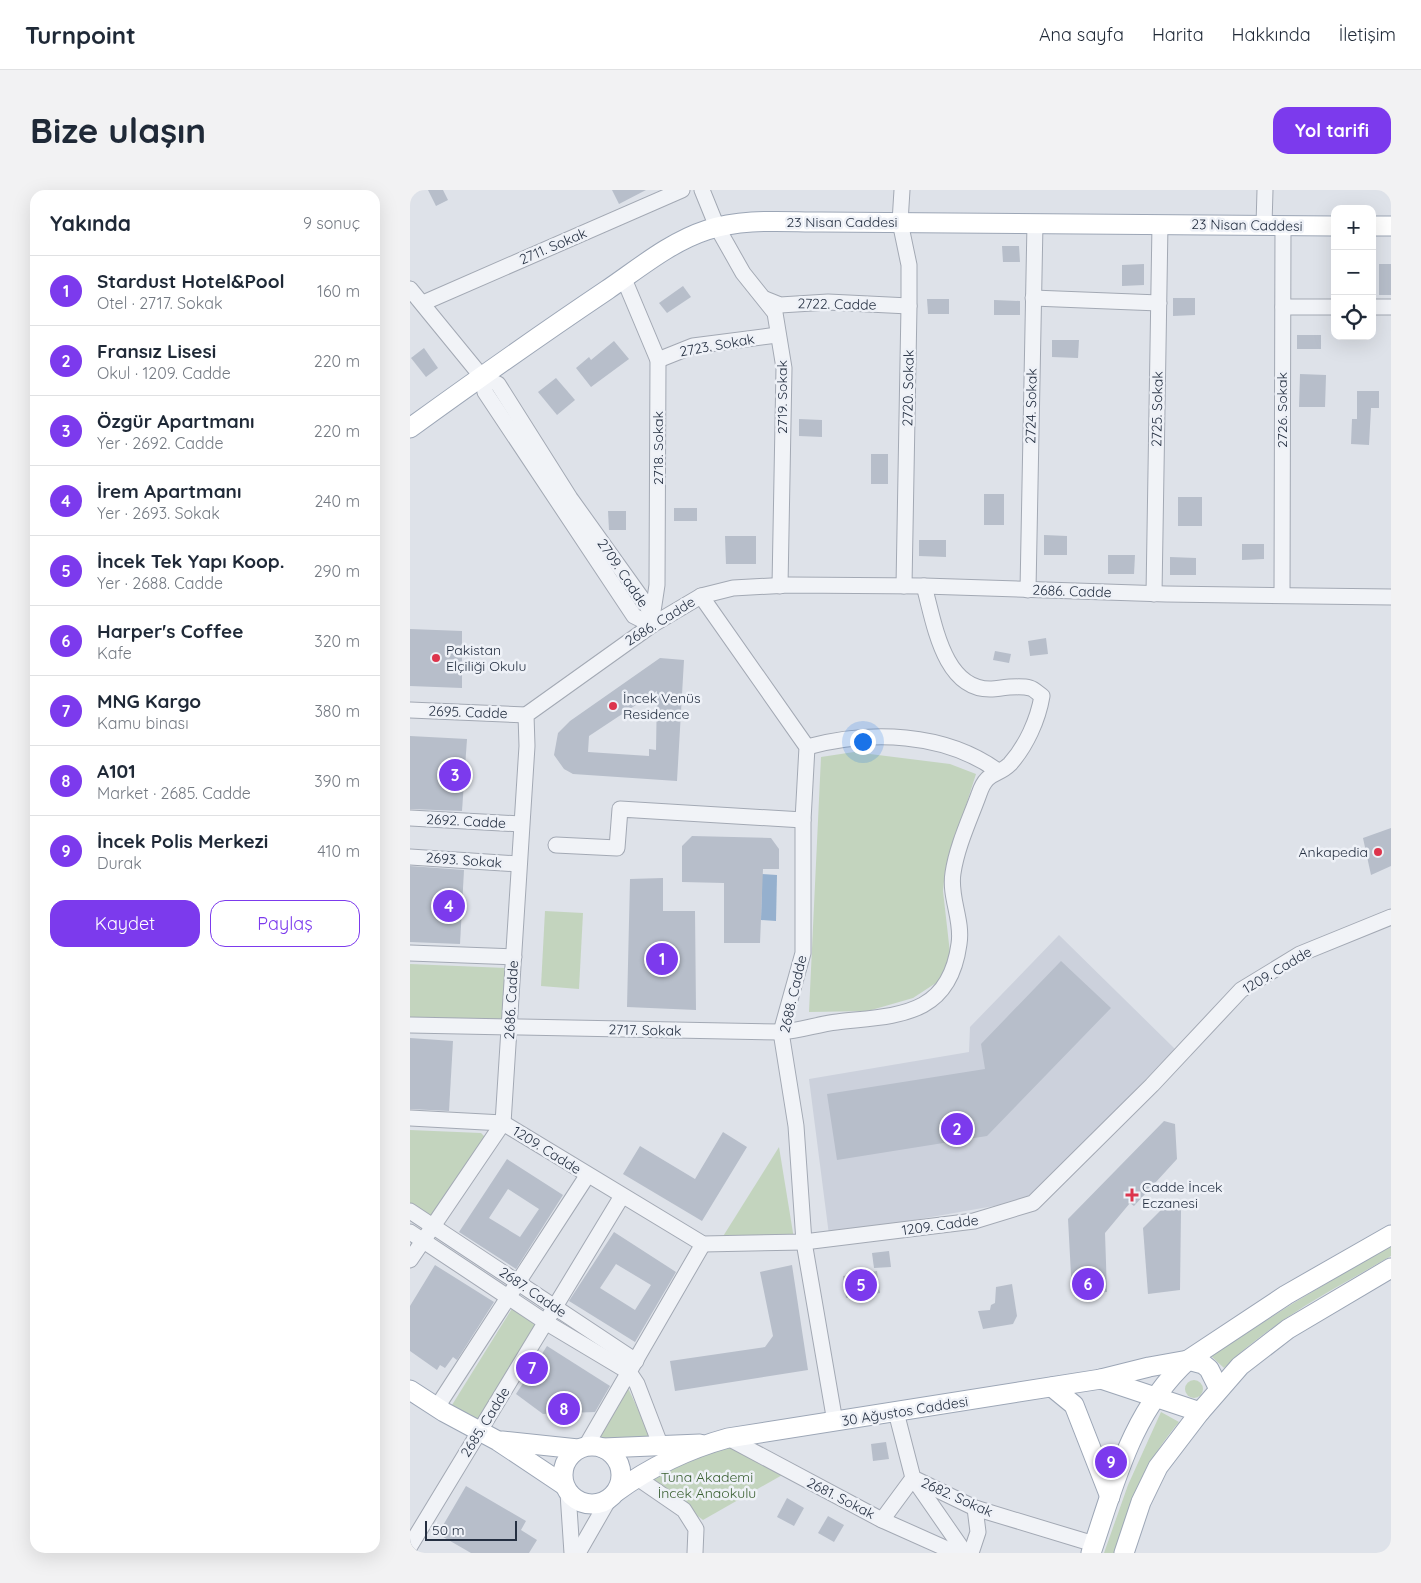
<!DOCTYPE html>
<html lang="tr">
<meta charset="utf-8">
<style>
:root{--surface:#fff;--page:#f2f2f3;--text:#1f2937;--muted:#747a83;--line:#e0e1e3;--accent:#7c3aed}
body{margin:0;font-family:Quicksand,sans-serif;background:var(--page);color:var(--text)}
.controls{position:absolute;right:15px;top:15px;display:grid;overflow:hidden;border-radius:10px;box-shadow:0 5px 20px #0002}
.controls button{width:45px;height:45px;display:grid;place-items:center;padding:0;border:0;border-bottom:1px solid var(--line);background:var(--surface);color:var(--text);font:25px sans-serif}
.scale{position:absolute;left:15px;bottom:12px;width:92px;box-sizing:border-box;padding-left:5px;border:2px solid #253042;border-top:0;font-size:14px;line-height:18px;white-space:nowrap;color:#253042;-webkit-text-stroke:4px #eef1f7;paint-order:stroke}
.you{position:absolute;left:452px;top:551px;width:18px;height:18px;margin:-12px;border:4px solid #fff;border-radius:50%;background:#1a73e8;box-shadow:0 0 0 8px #1a73e833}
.badge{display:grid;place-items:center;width:32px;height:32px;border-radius:50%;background:var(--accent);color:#fff;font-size:16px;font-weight:700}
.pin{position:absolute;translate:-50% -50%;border:2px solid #fff;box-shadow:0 1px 5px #0006}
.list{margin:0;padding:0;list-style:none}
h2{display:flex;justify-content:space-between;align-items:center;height:65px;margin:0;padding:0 20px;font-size:21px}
h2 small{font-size:16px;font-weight:400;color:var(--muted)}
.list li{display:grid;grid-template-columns:32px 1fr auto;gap:15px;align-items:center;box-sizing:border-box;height:70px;padding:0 20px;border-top:1px solid var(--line)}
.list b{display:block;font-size:19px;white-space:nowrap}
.list p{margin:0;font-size:16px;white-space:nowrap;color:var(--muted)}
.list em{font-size:16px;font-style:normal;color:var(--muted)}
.actions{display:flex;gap:10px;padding:15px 20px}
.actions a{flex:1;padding:11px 0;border:1px solid var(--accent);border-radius:15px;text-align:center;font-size:18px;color:var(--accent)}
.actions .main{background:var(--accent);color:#fff}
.icon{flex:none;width:28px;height:28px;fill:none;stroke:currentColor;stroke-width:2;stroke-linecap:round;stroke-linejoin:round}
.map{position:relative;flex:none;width:981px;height:1363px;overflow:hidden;border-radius:15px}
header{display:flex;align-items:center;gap:30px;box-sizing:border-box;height:70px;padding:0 25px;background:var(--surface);border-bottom:1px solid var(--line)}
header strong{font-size:24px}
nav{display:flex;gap:28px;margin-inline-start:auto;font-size:18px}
.intro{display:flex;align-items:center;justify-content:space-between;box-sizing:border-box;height:120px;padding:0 30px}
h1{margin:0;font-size:35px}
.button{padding:12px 22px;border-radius:15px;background:var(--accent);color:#fff;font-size:18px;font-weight:700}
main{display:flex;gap:30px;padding:0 30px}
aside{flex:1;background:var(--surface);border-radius:15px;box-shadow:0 5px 20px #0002}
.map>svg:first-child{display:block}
.built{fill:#ccd1dc}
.green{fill:#c3d4be}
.water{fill:#95b0ce}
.building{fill:#b7beca;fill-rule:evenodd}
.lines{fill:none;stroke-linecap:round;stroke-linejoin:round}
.minor-casing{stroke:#a3a9b4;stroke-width:17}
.major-casing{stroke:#9ca6b6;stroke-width:21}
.minor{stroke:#f1f3f7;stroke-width:15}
.major{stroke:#fff;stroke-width:19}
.poi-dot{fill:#dd344c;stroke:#eef1f7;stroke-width:2}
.labels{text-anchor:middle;stroke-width:5;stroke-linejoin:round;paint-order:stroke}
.street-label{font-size:14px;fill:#253042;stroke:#eef1f7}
.poi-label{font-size:14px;fill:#253042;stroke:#eef1f7;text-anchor:start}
.park-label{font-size:14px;fill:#395f31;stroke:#eef1f7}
</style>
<header>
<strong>Turnpoint</strong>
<nav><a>Ana sayfa</a><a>Harita</a><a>Hakkında</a><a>İletişim</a></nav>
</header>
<div class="intro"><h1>Bize ulaşın</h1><a class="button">Yol tarifi</a></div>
<main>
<aside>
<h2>Yakında<small>9 sonuç</small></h2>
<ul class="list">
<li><span class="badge">1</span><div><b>Stardust Hotel&amp;Pool</b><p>Otel · 2717. Sokak</p></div><em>160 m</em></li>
<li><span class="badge">2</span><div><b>Fransız Lisesi</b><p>Okul · 1209. Cadde</p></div><em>220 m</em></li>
<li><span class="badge">3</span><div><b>Özgür Apartmanı</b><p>Yer · 2692. Cadde</p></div><em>220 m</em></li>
<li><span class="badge">4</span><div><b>İrem Apartmanı</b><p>Yer · 2693. Sokak</p></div><em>240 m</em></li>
<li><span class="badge">5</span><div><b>İncek Tek Yapı Koop.</b><p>Yer · 2688. Cadde</p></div><em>290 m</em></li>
<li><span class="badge">6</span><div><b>Harper's Coffee</b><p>Kafe</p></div><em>320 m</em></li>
<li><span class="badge">7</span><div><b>MNG Kargo</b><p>Kamu binası</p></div><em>380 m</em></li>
<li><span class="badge">8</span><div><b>A101</b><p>Market · 2685. Cadde</p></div><em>390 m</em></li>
<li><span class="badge">9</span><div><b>İncek Polis Merkezi</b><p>Durak</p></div><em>410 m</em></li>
</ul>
<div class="actions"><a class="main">Kaydet</a><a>Paylaş</a></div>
</aside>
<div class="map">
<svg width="981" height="1363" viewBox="0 0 981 1363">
<rect width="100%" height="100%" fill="#dee2e9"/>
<!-- built -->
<path class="built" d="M649 745 765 859 639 989 612 1011 419 1045 399 889 559 862 560 837Z"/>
<!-- green -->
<g class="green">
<path d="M444 562 540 574 566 584 535 681 533 701 540 763 532 789 503 808 458 821 399 822 411 567Z"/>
<path d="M135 721 173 723 169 799 131 796Z"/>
<path d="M0 774 96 778 93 835 0 831Z"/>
<path d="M0 940 71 943 75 947 23 1031 0 1017Z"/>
<path d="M369 957 384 1049 312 1048Z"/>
<path d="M981 1055V1066C921 1101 864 1129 814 1178L801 1166 882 1114Z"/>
<path d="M103 1117 131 1134 71 1232 42 1215Z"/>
<circle cx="784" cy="1199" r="9"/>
<path d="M218 1198 241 1247 182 1253Z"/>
<path d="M751 1222 769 1232C733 1275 721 1311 704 1363H694L718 1295Z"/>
<path d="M324 1255 374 1284 293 1330 234 1286Z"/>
</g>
<!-- water -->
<path class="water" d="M352 684 367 685 366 731 351 730Z"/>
<!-- building -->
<g class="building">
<path d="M18 0H33L38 10 26 16Z"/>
<path d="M202 0H236L209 14Z"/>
<path d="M592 56H609L610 72H593Z"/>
<path d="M734 74V95L712 96V75Z"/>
<rect x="969" y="74" width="12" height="31"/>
<path d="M273 96 281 107 257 123 249 113Z"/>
<path d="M763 108H785V125L763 126Z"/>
<path d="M517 109H539V124H518Z"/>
<path d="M584 110 610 111V125H584Z"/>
<rect x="887" y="145" width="24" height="14"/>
<path d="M642 150H669L668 168 642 167Z"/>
<path d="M204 151 219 169 181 197 166 178 179 167 181 170Z"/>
<path d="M14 158 28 178 16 187 1 168Z"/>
<path d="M890 184 916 185 915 217H889Z"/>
<path d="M146 188 165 210 147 225 128 202Z"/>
<path d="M947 201H969V218H961L959 255 941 254 942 229H947Z"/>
<path d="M389 229 412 230V247L389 246Z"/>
<rect x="461" y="264" width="17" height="30"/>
<rect x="574" y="304" width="20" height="31"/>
<rect x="768" y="307" width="24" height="29"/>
<rect x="264" y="318" width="23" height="13"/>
<path d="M198 321H216V340H199Z"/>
<path d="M634 345 657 346V365H634Z"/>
<path d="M315 346H346V374H316Z"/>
<path d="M509 350H536V367L509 366Z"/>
<path d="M832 354H854V369L832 370Z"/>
<path d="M698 365H725L724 384H698Z"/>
<path d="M760 367 786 368V385H760Z"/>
<path d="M0 439 52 441V498L0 496Z"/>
<path d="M636 448 638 464 620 466 618 451Z"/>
<path d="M585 461 601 464 599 473 583 470Z"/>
<path d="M250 468 274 470 267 591 163 584 154 579 144 565 148 543 160 531ZM247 501 246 560 239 559V566L178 562 179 546Z"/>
<path d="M0 546 57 549 52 621 0 619Z"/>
<path d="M981 638V676L961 685 953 648Z"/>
<path d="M282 646 361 648 369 659V679H353L350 753H314V693L272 692V656Z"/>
<path d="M0 676 54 680 50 754 0 752Z"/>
<path d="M253 688V721H285L286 820 217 817 220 689Z"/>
<path d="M651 771 701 818 577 946 427 970 417 904 575 879 571 854Z"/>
<path d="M0 848 43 851 39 921 0 919Z"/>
<path d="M754 931 765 934 767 969 724 1016 720 1013 695 1043 697 1102 662 1103 658 1029Z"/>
<path d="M313 942 337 957 292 1031 213 984 230 956 285 989Z"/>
<path d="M97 969 153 1005 106 1079 49 1042ZM98 999 129 1019 110 1047 79 1028Z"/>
<path d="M764 1011 771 1021 770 1100 738 1104 733 1038 756 1015Z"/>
<path d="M204 1042 266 1082 225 1152 159 1111ZM206 1074 241 1095 225 1120 190 1098Z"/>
<path d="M479 1061 481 1077 464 1078 462 1063Z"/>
<path d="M25 1075 84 1112 47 1170 43 1167 35 1178 30 1175 27 1180 0 1161V1116Z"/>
<path d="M382 1075 398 1180 265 1201 260 1171 355 1157 363 1146 350 1082Z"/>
<path d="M467 1081 470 1103 436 1108 433 1086Z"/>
<path d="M602 1094 607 1126 603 1134 573 1139 568 1121 580 1120 581 1115 585 1113 586 1097Z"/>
<path d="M137 1156 200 1196 185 1222 133 1224 106 1204Z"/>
<path d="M476 1252 479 1269 463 1271 461 1254Z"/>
<path d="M56 1296 116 1331 111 1340 127 1350 119 1363H61L28 1344Z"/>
<path d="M377 1308 394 1318 384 1336 367 1327Z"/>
<path d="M418 1326 434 1335 424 1352 408 1343Z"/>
</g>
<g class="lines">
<!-- minor casing -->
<g class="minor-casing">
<g id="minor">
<path d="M292 0 307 37 333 83 365 123 374 178 370 396"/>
<path d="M492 0 490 32 499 75V116L494 396"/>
<path d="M854 35 855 0"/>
<path d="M214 89 248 170 247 395 242 428"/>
<path d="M0 99 72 187 88 194 160 308 238 417 242 435"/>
<path d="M623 108 749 113"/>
<path d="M355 109 370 115 418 112 499 116"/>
<path d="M13 113 272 0"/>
<path d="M873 117H925"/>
<path d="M962 117H981"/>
<path d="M248 170 283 156 367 145"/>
<path d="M72 187 75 202 224 426 242 435"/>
<path d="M618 400 625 33"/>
<path d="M744 404 750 34"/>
<path d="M872 405 873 35"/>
<path d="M291 406 397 557 393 630V763L371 842 386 936 394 1052 425 1232"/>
<path d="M0 520 116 525"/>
<path d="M397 557C460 540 534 542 588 581"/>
<path d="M0 628 111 634"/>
<path d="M146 655 207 658 210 619 393 630"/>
<path d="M0 667 108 674"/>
<path d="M0 763 104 767"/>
<path d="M0 835 371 842C390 841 408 834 427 832 486 825 539 828 549 754 553 730 539 707 543 683 547 656 560 629 569 604 577 580 587 587 600 574 616 556 628 530 632 506 629 504 624 499 620 498 609 495 593 498 582 499 533 501 524 431 514 396"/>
<path d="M0 928 93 933 293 1054 394 1052 564 1031 623 1013 742 895 831 800 890 764 981 727"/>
<path d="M0 1021 226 1171"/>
<path d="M0 1042 137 1133 219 1182 227 1194 250 1254"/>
<path d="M0 1070 93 933 117 556 116 525 242 435 291 406 323 398 379 395 514 396 756 404 981 407"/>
<path d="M27 1217 177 986"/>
<path d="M486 1222 503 1288 565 1318 684 1354"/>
<path d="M318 1248 472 1330 546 1363"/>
<path d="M176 1256 293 1054"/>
<path d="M226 1287 274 1320 286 1339 285 1363"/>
<path d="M158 1303 162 1363"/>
<path d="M472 1330 503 1288 555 1363"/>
<path d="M0 1356 212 1006"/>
<path d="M168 1363 199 1309"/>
<path d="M561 1363 568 1342 565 1318"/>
</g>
</g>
<!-- major casing -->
<g class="major-casing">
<g id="major">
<path d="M962 36H981"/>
<path d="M0 238C65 191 130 145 197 100 228 79 260 52 297 40 333 28 373 32 411 32L925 36"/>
<path d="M691 1189 790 1222"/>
<path d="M642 1197 664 1215 700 1307"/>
<path d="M0 1200 34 1222 88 1251 154 1295"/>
<path d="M92 1251 168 1259"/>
<circle cx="182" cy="1285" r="29"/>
<path d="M193 1258 290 1254"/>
<path d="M206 1302C239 1278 278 1259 318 1248L691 1189 739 1177 778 1170 793 1174 799 1179 809 1199"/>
<path d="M681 1363C705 1293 721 1222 778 1170L876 1105 981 1045"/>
<path d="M714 1363 731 1312 748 1277 790 1222 830 1176 878 1139 981 1078"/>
</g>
</g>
<!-- minor -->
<use href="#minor" class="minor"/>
<!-- major -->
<use href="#major" class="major"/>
</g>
<!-- markers -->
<g class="poi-dot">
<circle cx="26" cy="468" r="5"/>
<circle cx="203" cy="516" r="5"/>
<circle cx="968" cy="662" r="5"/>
<path d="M719.5 997.5h5v5h5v5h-5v5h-5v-5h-5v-5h5z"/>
</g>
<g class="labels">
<!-- street labels -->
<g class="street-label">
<text x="432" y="37">23 Nisan Caddesi</text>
<text transform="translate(837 35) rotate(1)" y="5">23 Nisan Caddesi</text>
<text transform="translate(143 56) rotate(-23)" y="5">2711. Sokak</text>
<text transform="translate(427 114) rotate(1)" y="5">2722. Cadde</text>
<text transform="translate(307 155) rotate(-10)" y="5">2723. Sokak</text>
<text transform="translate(498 198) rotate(-89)" y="5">2720. Sokak</text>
<text transform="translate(372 207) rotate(-90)" y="5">2719. Sokak</text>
<text transform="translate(621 216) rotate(-89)" y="5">2724. Sokak</text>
<text transform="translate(747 219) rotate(-89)" y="5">2725. Sokak</text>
<text transform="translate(872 220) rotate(-90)" y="5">2726. Sokak</text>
<text transform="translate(248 258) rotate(-90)" y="5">2718. Sokak</text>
<text transform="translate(213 383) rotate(56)" y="5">2709. Cadde</text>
<text transform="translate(662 401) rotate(2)" y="5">2686. Cadde</text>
<text transform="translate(250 431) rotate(-32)" y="5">2686. Cadde</text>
<text transform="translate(58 522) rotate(2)" y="5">2695. Cadde</text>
<text transform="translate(56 631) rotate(3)" y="5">2692. Cadde</text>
<text transform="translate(54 670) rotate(4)" y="5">2693. Sokak</text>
<text transform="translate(867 780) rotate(-31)" y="5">1209. Cadde</text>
<text transform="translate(383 804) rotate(-77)" y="5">2688. Cadde</text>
<text transform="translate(101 810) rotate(-87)" y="5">2686. Cadde</text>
<text transform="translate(235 840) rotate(1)" y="5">2717. Sokak</text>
<text transform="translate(137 960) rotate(32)" y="5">1209. Cadde</text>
<text transform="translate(530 1035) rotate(-8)" y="5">1209. Cadde</text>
<text transform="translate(123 1102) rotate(34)" y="5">2687. Cadde</text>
<text transform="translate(495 1221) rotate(-9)" y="5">30 Ağustos Caddesi</text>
<text transform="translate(75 1232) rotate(-58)" y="5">2685. Cadde</text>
<text transform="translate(547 1307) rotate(24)" y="5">2682. Sokak</text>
<text transform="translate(431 1308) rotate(27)" y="5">2681. Sokak</text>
</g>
<!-- poi labels -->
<g class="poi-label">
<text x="36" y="465">Pakistan<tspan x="36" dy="16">Elçiliği Okulu</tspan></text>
<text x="213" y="513">İncek Venüs<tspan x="213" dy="16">Residence</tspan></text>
<text x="958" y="667" text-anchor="end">Ankapedia</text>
<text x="732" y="1002">Cadde İncek<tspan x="732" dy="16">Eczanesi</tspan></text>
</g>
<!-- park labels -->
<g class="park-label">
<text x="297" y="1292">Tuna Akademi<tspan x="297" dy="16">İncek Anaokulu</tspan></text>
</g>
</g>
</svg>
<div class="controls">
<button>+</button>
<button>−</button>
<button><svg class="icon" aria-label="locate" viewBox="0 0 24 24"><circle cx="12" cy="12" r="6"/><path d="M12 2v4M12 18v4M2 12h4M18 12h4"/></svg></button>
</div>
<div class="scale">50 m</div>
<div class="you"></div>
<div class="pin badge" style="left:252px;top:769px">1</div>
<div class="pin badge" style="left:547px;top:939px">2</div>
<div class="pin badge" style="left:45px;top:585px">3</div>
<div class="pin badge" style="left:39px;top:716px">4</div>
<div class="pin badge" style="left:451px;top:1095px">5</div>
<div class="pin badge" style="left:678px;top:1094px">6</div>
<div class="pin badge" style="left:122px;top:1178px">7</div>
<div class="pin badge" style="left:154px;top:1219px">8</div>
<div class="pin badge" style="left:701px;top:1272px">9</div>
</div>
</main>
